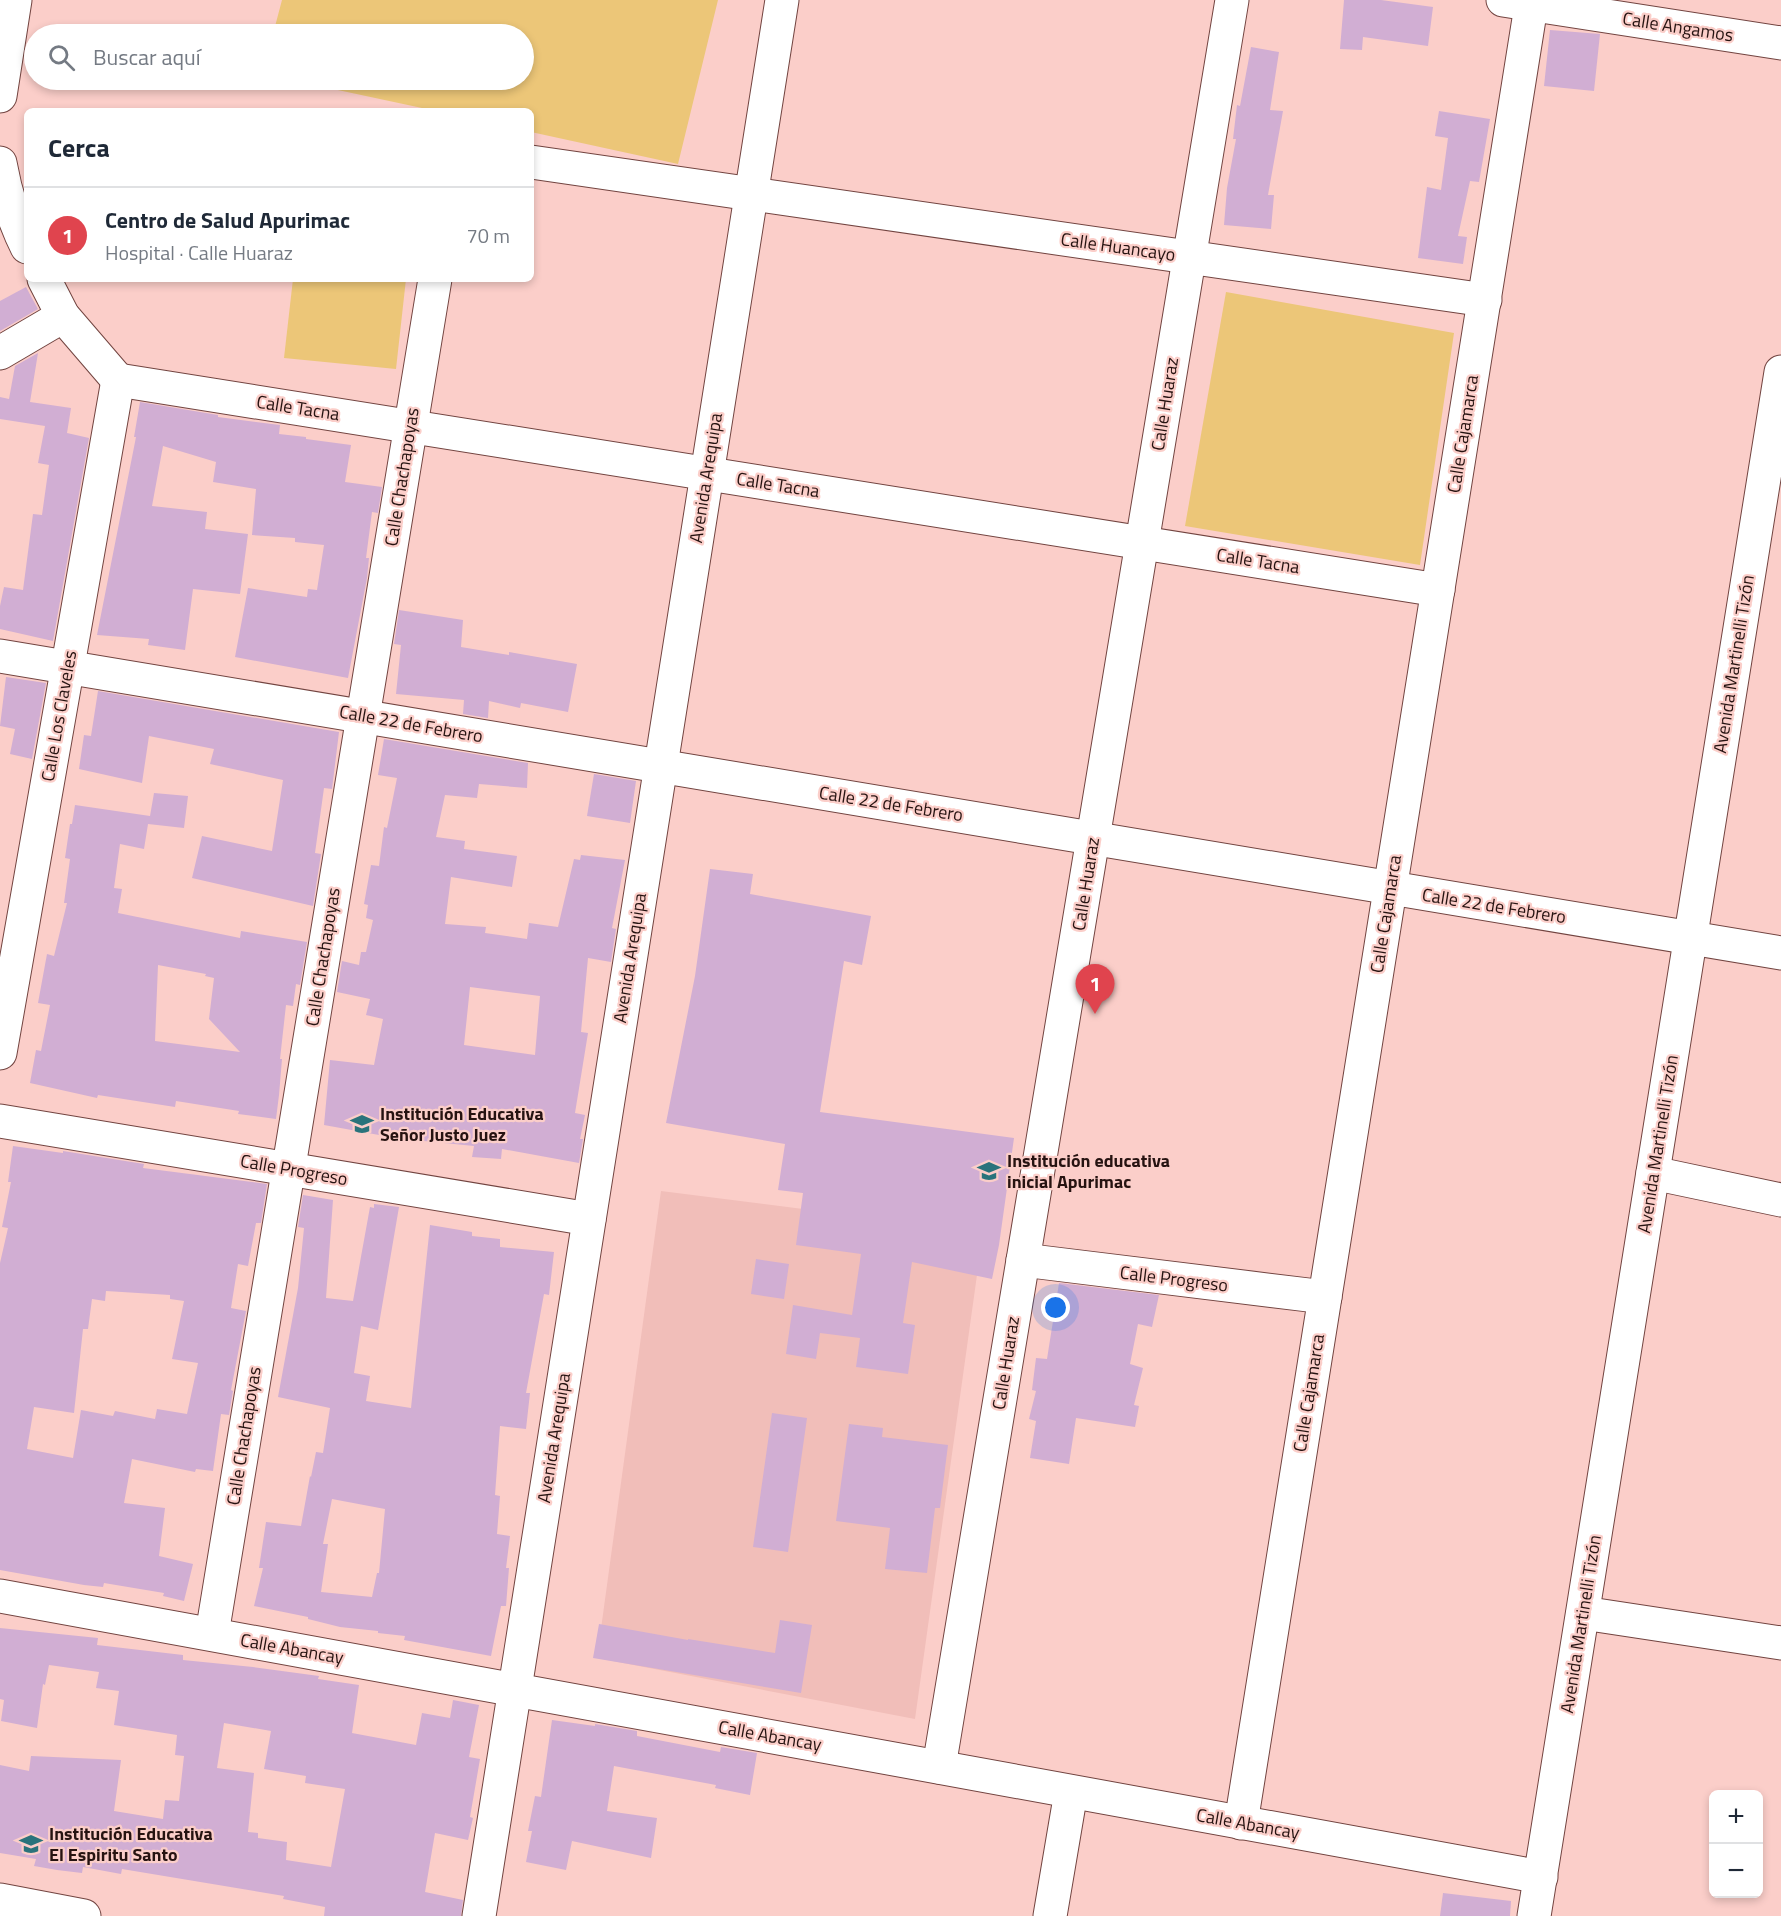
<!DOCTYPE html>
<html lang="es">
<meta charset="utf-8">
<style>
:root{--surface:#fff;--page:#f2f2f3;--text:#1f2937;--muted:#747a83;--line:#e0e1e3;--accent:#ea580c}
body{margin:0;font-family:"Titillium Web",sans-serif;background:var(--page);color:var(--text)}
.controls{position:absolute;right:18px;bottom:18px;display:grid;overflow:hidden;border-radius:9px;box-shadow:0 3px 9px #0003}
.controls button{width:54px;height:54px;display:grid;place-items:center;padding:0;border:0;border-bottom:2px solid var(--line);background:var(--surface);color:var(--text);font:30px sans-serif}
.you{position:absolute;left:1056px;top:1308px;width:21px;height:21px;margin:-15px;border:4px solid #fff;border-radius:50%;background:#1a73e8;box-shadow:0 0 0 9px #1a73e833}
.badge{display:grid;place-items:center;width:39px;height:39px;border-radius:50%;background:var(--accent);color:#fff;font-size:20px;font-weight:700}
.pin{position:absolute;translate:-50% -50px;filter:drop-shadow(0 2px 3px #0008)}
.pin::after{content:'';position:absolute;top:32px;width:21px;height:18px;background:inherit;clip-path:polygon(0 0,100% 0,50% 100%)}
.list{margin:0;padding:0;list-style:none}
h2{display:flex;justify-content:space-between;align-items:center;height:78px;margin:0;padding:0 24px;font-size:26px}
h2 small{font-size:20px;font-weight:400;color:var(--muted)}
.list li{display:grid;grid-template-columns:39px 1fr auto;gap:18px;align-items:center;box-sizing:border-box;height:96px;padding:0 24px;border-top:2px solid var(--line)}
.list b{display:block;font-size:22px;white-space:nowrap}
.list p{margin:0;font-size:20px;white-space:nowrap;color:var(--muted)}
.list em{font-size:20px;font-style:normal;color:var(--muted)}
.icon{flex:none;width:33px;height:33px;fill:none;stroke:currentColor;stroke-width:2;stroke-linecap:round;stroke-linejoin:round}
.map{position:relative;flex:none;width:1781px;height:1916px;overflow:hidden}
.search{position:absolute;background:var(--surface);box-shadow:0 3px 9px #0003;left:24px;top:24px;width:510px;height:66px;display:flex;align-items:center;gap:15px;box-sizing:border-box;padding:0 21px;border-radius:33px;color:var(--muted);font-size:22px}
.panel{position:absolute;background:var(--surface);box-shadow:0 3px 9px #0003;left:24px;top:108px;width:510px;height:174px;border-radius:9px}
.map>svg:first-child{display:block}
.built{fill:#f1beb9}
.green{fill:#ecc678}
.building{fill:#d1aed3;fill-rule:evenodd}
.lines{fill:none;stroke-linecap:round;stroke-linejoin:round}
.minor-casing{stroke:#724440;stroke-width:35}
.minor{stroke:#fff;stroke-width:33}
.labels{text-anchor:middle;stroke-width:4.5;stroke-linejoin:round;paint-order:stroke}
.street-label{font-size:18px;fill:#261311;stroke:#fbcec9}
.poi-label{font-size:18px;font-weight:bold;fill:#261311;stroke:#fbcec9;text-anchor:start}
</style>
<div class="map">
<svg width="1781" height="1916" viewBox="0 0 1781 1916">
<rect width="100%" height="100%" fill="#fbcec9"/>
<!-- built -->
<path class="built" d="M661 1191 983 1232 915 1719 597 1658Z"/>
<!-- green -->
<g class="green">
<path d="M282 0H718L678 164 531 132V111H436L291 80H524V34H273Z"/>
<path d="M293 279H406L396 369 284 358Z"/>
<path d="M1226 292 1454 333 1420 565 1185 526Z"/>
</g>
<!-- building -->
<g class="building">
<path d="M1344 0H1381L1433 7 1428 46 1363 37 1362 50 1340 49Z"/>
<path d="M1550 30 1600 34 1594 91 1544 86Z"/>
<path d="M1251 47 1279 52 1270 110 1283 111 1268 195H1274L1271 229 1224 225 1227 188 1236 139H1233L1237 105 1240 106Z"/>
<path d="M1439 111 1490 119 1479 182 1470 181 1458 236 1467 237 1463 264 1418 258 1427 187 1441 190 1448 138 1435 136Z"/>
<path d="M26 287 38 309 0 331V301Z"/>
<path d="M38 353 30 402 71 408 67 433 89 438 53 641 0 629V606L4 587 23 590 33 514 42 515 49 465 38 463 45 426 0 419V397L9 399 15 366Z"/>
<path d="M140 402 218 415V417L280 425 279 434 306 437V439L351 445 345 482 382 487 378 513 372 512 366 558H369L367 578 348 678 235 657 248 588 307 597 308 589 317 590 324 545 295 542V538L252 535 256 489 213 482 216 462 163 446 152 506 207 512 205 529 248 534 240 594 193 589 185 650 148 645 149 639 97 635 136 437H134Z"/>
<path d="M399 610 463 620 461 647 509 655V652L577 664 568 712 521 703 520 708 489 701 488 718 463 714 464 700 396 694 401 645 394 644Z"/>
<path d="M6 677 46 683 32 759 10 754 15 729 0 726Z"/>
<path d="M98 691 339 732 332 789 324 788 315 853 321 854 313 906 192 878 202 836 272 851 283 780 210 764 214 749 149 736 142 783 79 769 84 735 91 736Z"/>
<path d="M384 739 528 763 527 788 479 784 477 798 445 795 436 837 465 841 464 849 517 856 512 887 451 877 445 924 486 927 485 933 527 939 529 923 558 927 574 859 580 860 581 855 625 860 612 928 616 929 611 962 588 958 581 1032 588 1033 575 1113 585 1115 580 1139H583L579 1163 502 1149 501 1159 472 1157 474 1146 424 1141 423 1143 324 1125 330 1060 374 1065 383 1019 366 1015 370 999 337 992 342 961 359 965 361 952H366L373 920 366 918 368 905 364 904 371 865 379 866 384 827 387 828 397 778 378 775ZM470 987 540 996 535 1055 464 1045Z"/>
<path d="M594 774 636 781 630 823 587 816Z"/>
<path d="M154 793 188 796 184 828 148 824 144 849 120 844 114 888 122 889 118 913 240 938 241 931 307 942 300 985 296 984 293 1006 286 1005 280 1059H282L279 1095 276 1119 238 1114 239 1111 176 1101 175 1107 98 1095 97 1098 30 1083 36 1050 41 1051 50 1005 38 1003 47 954 54 956 67 903H64L70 859 65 858 70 824H72L75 805 150 816ZM158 965 206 974 205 976 214 978 209 1019 240 1052 155 1041Z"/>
<path d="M710 869 753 874 750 894 871 916 862 965 844 961 820 1112 1014 1138 999 1245 992 1279 912 1262 903 1323 915 1325 908 1374 856 1367 860 1338 820 1333 816 1359 786 1354 793 1305 852 1315 861 1254 796 1245 803 1193 778 1190 785 1144 666 1123 695 976Z"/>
<path d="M13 1146 63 1153V1151L144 1164 143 1168 267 1184 261 1223H256L248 1266 238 1264 231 1308 246 1311 231 1390 233 1391 229 1415 221 1414 213 1471 196 1469 195 1472 132 1459 124 1503 165 1508 159 1556 193 1564 184 1601 163 1596 164 1593 104 1583 103 1587 84 1585 0 1570V1263L8 1228 2 1227 11 1182H8ZM106 1291 170 1295V1299L184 1301 172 1359 198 1363 187 1414 157 1409 155 1419 115 1411 113 1416 81 1410 73 1458 27 1449 34 1407 74 1413 83 1329H88L92 1299 105 1301Z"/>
<path d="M303 1195 333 1200 326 1298 353 1301 370 1207 374 1208V1204L399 1207 378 1330 361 1326 354 1373 370 1376 366 1401 411 1408 430 1225 472 1232V1236L500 1239V1247L554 1252 549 1295 544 1294 526 1393H530L526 1429 500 1426 495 1495 500 1496 497 1534 510 1536 506 1568H509L506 1606H501L491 1656 404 1640 405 1636 378 1633V1631L340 1627 308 1619V1617L254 1606 263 1568H259L266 1522 301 1526 310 1476 311 1477 316 1452 323 1453 330 1408 278 1397 298 1288 304 1228 298 1227ZM332 1499 385 1509 379 1573H377L372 1597 321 1592 328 1544H323Z"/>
<path d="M756 1259 789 1264 784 1299 751 1294Z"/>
<path d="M1059 1283 1159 1295 1152 1327 1138 1324 1130 1364 1143 1368 1134 1405 1139 1406 1135 1427 1076 1418 1069 1464 1030 1458 1036 1421 1029 1419 1036 1391 1032 1390 1036 1358 1047 1359Z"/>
<path d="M772 1413 807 1418 788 1552 753 1547Z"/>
<path d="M849 1424 883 1428 882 1437 948 1445 940 1508H935L927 1573 885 1569 890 1528 836 1521Z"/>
<path d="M780 1620 812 1625 801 1693 593 1658 599 1624 688 1640V1639L775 1653Z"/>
<path d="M0 1628 98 1638 97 1645 183 1655V1660L253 1667 319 1676 318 1679 359 1685 352 1733 416 1745 422 1713 450 1718 453 1700 479 1705 469 1757 480 1759 470 1817 473 1818 468 1840 435 1833 425 1892 463 1900 461 1916H324L325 1907 283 1899 284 1896 122 1869 121 1874 83 1867 82 1873 57 1870 34 1866 36 1859 0 1853V1765L29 1771 31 1756 121 1760 114 1811 163 1819 165 1800 179 1801 184 1756 175 1755 177 1735 114 1725 119 1691 96 1688 99 1672 49 1665 45 1685 43 1684 37 1728 1 1721 4 1700 0 1699ZM224 1723 271 1731 264 1769 306 1776 305 1783 345 1789 331 1867 286 1860 287 1842 258 1838V1833L248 1832 254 1773 217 1768Z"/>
<path d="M552 1720 595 1726V1724L637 1731V1736L720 1752 721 1747 757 1753 750 1795 715 1788 716 1785 614 1766 607 1811 657 1818 651 1858 572 1841 566 1870 526 1862 532 1831H528L535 1796 541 1797Z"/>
<path d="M1443 1893 1511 1901 1510 1916H1440Z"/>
</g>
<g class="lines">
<!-- minor casing -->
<g class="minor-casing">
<g id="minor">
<path d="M1503 0 1781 43"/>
<path d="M0 96 15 0"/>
<path d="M531 162 1485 300"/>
<path d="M0 163C5 191 14 221 27 247"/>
<path d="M44 279 63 316 118 380"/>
<path d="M0 353 63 316"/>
<path d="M118 380 1438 590"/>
<path d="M0 656 1781 953"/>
<path d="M0 1053 118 380"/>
<path d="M0 1121 589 1219"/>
<path d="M1653 1173 1781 1200"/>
<path d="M1023 1260 1325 1297"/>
<path d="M0 1596 1541 1877"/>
<path d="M1583 1613 1781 1643"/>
<path d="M212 1634 435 279"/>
<path d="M939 1767 1232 0"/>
<path d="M1241 1823 1532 0"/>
<path d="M0 1900 84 1916"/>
<path d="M479 1916 782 0"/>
<path d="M1050 1916 1071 1792"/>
<path d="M1534 1916 1781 372"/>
</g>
</g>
<!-- minor -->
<use href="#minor" class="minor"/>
</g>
<!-- icons -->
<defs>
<g id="school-bare" transform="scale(1.8)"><path d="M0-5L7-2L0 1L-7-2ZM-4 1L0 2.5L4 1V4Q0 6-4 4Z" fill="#2a737b" stroke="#fbcec9" stroke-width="2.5" paint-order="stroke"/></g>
</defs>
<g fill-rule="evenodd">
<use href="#school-bare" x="362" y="1124"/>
<use href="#school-bare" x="989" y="1171"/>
<use href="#school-bare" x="31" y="1844"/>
</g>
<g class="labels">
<!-- street labels -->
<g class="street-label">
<text transform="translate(1678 27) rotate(9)" y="6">Calle Angamos</text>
<text transform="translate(1118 247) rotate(8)" y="6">Calle Huancayo</text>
<text transform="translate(1165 404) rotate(-81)" y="6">Calle Huaraz</text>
<text transform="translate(298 408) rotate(9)" y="6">Calle Tacna</text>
<text transform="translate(1463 434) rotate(-81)" y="6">Calle Cajamarca</text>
<text transform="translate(402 477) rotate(-81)" y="6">Calle Chachapoyas</text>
<text transform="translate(706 478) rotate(-81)" y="6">Avenida Arequipa</text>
<text transform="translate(778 485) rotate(9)" y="6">Calle Tacna</text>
<text transform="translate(1258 561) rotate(9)" y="6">Calle Tacna</text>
<text transform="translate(1734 664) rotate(-81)" y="6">Avenida Martinelli Tizón</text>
<text transform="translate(59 716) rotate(-80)" y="6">Calle Los Claveles</text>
<text transform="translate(411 724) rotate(10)" y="6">Calle 22 de Febrero</text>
<text transform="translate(891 804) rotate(9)" y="6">Calle 22 de Febrero</text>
<text transform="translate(1086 884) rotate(-81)" y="6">Calle Huaraz</text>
<text transform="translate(1494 906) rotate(9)" y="6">Calle 22 de Febrero</text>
<text transform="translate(1386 914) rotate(-81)" y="6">Calle Cajamarca</text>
<text transform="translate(323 957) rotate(-81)" y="6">Calle Chachapoyas</text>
<text transform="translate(630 958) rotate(-81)" y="6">Avenida Arequipa</text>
<text transform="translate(1658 1144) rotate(-81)" y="6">Avenida Martinelli Tizón</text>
<text transform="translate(294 1170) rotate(10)" y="6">Calle Progreso</text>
<text transform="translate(1174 1279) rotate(7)" y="6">Calle Progreso</text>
<text transform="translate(1006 1363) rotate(-81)" y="6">Calle Huaraz</text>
<text transform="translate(1309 1393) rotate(-81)" y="6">Calle Cajamarca</text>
<text transform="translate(244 1436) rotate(-81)" y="6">Calle Chachapoyas</text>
<text transform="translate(554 1438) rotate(-81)" y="6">Avenida Arequipa</text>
<text transform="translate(1581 1624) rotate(-81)" y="6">Avenida Martinelli Tizón</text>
<text transform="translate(292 1649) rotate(10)" y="6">Calle Abancay</text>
<text transform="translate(770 1736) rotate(10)" y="6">Calle Abancay</text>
<text transform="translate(1248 1824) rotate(10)" y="6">Calle Abancay</text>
</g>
<!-- poi labels -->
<g class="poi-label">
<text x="380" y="1120">Institución Educativa<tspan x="380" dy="21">Señor Justo Juez</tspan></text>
<text x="1007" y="1167">Institución educativa<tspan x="1007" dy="21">inicial Apurimac</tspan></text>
<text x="49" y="1840">Institución Educativa<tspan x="49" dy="21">El Espiritu Santo</tspan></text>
</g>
</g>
</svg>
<div class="controls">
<button>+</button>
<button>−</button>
</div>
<div class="you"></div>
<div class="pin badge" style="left:1095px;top:1014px;background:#e0444e">1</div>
<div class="search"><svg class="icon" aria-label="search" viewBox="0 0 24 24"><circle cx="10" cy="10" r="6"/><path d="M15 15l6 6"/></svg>Buscar aquí</div>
<section class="panel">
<h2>Cerca<small></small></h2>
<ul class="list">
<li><span class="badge" style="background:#e0444e">1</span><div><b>Centro de Salud Apurimac</b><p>Hospital · Calle Huaraz</p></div><em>70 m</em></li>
</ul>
</section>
</div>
